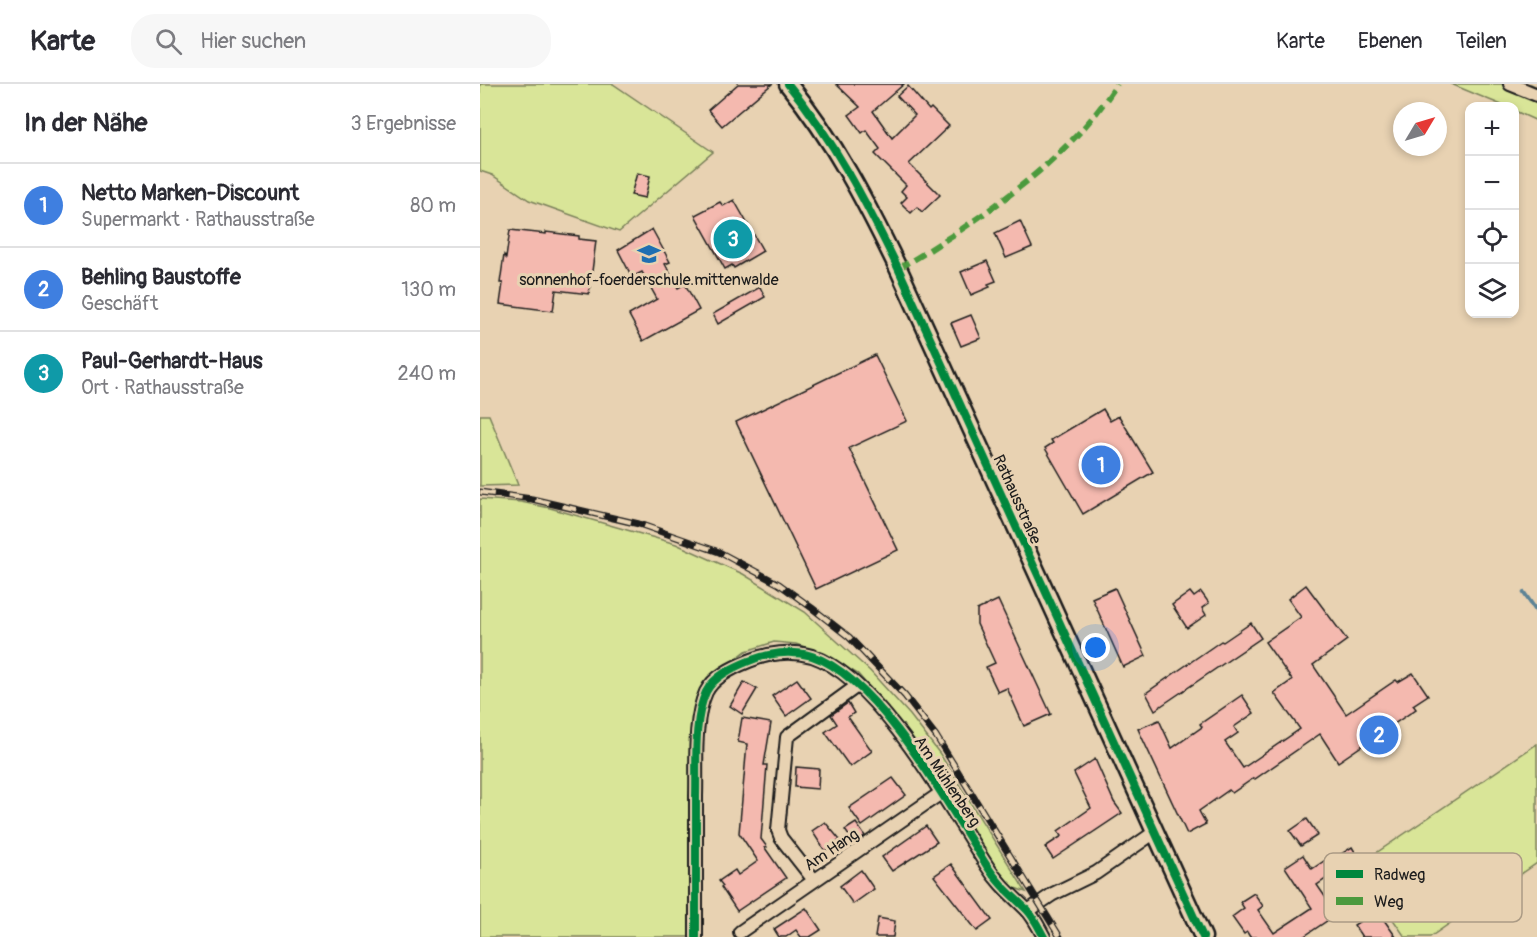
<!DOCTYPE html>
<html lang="de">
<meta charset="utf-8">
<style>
:root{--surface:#fff;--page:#f7f7f7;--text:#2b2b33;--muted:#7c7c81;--line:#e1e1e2;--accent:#1f6fb2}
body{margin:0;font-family:Pangolin,sans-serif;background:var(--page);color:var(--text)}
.controls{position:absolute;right:18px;top:18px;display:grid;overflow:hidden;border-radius:12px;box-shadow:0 3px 9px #0003}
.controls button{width:54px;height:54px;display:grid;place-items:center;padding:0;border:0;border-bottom:2px solid var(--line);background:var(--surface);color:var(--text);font:30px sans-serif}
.compass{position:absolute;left:913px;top:18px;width:54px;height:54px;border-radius:50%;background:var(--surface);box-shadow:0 3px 9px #0003;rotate:52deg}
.you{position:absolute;left:616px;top:564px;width:21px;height:21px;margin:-15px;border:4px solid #fff;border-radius:50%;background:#1a73e8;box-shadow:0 0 0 9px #1a73e833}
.badge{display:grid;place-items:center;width:39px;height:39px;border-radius:50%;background:var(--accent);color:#fff;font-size:20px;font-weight:700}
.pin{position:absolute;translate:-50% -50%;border:3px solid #fff;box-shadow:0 2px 6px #0006}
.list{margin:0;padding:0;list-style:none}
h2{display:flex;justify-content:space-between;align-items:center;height:78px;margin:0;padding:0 24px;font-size:26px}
h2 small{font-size:20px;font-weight:400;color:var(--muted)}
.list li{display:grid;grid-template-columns:39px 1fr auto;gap:18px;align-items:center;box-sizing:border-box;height:84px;padding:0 24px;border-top:2px solid var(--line)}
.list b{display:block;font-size:22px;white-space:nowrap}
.list p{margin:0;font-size:20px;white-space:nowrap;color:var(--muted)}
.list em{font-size:20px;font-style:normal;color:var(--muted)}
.icon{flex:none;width:33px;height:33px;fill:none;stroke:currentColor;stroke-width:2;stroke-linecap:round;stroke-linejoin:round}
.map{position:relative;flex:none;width:1057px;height:853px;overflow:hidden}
header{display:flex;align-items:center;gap:36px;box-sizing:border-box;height:84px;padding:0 30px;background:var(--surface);border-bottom:2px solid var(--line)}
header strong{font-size:28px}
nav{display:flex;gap:33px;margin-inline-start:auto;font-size:21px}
.search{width:420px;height:54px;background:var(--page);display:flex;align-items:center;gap:15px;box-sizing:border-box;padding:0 21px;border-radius:24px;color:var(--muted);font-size:22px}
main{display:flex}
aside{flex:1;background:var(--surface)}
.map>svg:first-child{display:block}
.green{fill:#d9e598;stroke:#7a805a;stroke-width:1.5}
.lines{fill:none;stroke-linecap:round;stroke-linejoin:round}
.stream{stroke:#5b8395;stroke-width:4.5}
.building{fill:#f4b9af;stroke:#1c1c1c;stroke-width:1.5}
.minor-casing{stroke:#1c1c1c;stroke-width:16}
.secondary-casing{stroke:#1c1c1c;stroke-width:21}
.minor{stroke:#e8d2b2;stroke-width:12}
.secondary{stroke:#e8d2b2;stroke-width:16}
.rail-casing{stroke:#1c1c1c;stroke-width:7}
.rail{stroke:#e8d2b2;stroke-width:4.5;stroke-dasharray:14;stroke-linecap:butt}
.quiet{stroke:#4c9a3e;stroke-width:6;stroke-dasharray:12 6;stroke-linecap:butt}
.cycleway-casing{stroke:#e8d2b2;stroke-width:11}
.cycleway{stroke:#00873e;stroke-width:8}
.labels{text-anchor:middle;stroke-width:6;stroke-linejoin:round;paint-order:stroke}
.poi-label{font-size:16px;fill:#1c1c1c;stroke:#e8d2b2}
.street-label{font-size:16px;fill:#1c1c1c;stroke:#e8d2b2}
.key{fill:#e8d2b2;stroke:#ab9b85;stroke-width:1.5}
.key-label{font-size:16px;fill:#1c1c1c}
</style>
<header>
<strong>Karte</strong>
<div class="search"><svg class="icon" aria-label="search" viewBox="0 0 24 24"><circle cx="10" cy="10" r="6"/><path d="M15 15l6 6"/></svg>Hier suchen</div>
<nav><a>Karte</a><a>Ebenen</a><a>Teilen</a></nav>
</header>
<main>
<aside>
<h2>In der Nähe<small>3 Ergebnisse</small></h2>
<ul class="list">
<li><span class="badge" style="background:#3f7fe0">1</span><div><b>Netto Marken-Discount</b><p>Supermarkt · Rathausstraße</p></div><em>80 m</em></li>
<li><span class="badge" style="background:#3f7fe0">2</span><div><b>Behling Baustoffe</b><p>Geschäft</p></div><em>130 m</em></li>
<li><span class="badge" style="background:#0f9aa8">3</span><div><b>Paul-Gerhardt-Haus</b><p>Ort · Rathausstraße</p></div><em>240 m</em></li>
</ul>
</aside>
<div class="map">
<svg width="1057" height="853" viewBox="0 0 1057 853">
<rect width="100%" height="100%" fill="#e8d2b2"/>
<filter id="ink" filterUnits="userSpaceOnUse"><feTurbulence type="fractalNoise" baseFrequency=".0167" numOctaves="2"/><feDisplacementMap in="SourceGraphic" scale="12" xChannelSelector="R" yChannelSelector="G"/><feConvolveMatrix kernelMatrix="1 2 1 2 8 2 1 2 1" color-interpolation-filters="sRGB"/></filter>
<g filter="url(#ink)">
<!-- green -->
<g class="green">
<path d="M0 0H133L233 68 139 148 49 116 12 91 0 87Z"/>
<path d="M971 0H1051L1057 3V37L1035 27 1034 22H1024Z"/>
<path d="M0 331H9L38 401 0 402Z"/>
<path d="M0 415 41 418 70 424 196 460 263 490 325 528 390 587 430 631 460 670 546 808 532 803 514 780 436 658 378 590 346 571 316 560 294 558 266 567 223 600 217 627 211 853H0Z"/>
<path d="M1057 660V779L950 853H925L878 784H874Z"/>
</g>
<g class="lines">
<!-- stream -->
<path class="stream" d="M1044 509 1057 528"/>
</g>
<!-- building -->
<g class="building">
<path d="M258 0H292L242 42 228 26Z"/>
<path d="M356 0H424L393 27 412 54 435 31 417 12 428 2 449 26 451 24 469 42 429 80 460 111 442 128 437 123 431 129 421 119 427 113 421 107 426 101 395 70 400 65 386 46 382 49 369 31 380 23Z"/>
<path d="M157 89 170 92 165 114 151 111Z"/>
<path d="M254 116 283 167 254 184 252 181 245 185 215 131 240 118 243 122Z"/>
<path d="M540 137 552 163 526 174 515 149Z"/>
<path d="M172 145 190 178 185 180 198 204 205 200 219 226 163 257 149 231 177 215 162 188 152 193 138 166Z"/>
<path d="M30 146 66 150V148L99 152V155L116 157 109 210 76 206 73 227 20 220 23 199H20L24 171 26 174Z"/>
<path d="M507 177 516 197 508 200 510 203 491 211 481 188Z"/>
<path d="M280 203 285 213 238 240 233 230Z"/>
<path d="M491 231 501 254 481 262 471 239Z"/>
<path d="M395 271 427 337 369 364 418 466 336 505 256 338Z"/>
<path d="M623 325 630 337 639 332 673 388 603 430 565 364 573 359 571 356Z"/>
<path d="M826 501 867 556 833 581 866 630 916 596 918 598 933 589 948 611 933 621 936 625 858 678 840 650 775 695 774 694 752 709 749 706 719 727 726 740 707 750 658 645 679 636 692 664 722 643 720 640 762 611 774 629 754 643 758 649 745 658 763 684 820 645 794 609 812 596 785 558 821 533 808 515Z"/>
<path d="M635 504 666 572 643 583 612 514Z"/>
<path d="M710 508 714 513 721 508 729 519 722 524 726 531 707 544 692 521Z"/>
<path d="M518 516 571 630 544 642 527 604 518 608 506 583 515 579 497 540V526Z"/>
<path d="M771 539 781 554 675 626 666 609 741 557 743 558Z"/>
<path d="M317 595 331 614 306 632 292 612Z"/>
<path d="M264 598 277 605 262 630 250 622Z"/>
<path d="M368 619 374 629 368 633 392 667 370 683 345 648 357 640 351 631Z"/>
<path d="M262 634 291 639 284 681H287L281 755 287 763 285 764 306 794 257 827 241 803 243 802 239 797 255 786 258 791 278 777 259 749 267 660 258 658Z"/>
<path d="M615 675 634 718 642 729 573 775 565 763 582 752 578 747 611 724 594 689Z"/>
<path d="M316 683 339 685 338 705 315 703Z"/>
<path d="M413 694 426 711 382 742 369 724Z"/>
<path d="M827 735 838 751 821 762 810 747Z"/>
<path d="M345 738 360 756 345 767 332 747Z"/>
<path d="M376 739 385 752 374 759 365 746Z"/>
<path d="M446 742 457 758 412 787 402 773Z"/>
<path d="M872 763 878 773 837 801 857 830 823 853H770L767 848 764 850 752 833 764 824 760 818 774 809 783 822 778 826 794 849 832 824 805 783 823 771 832 785 844 777 846 780Z"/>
<path d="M471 780 512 836 497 847 454 792Z"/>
<path d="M381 786 394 805 373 820 360 802Z"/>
<path d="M326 824 341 846 330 853H321L316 846 306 853H299L294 845Z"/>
<path d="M897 826 916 853H882L874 841Z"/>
<path d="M398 834 415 837 413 853H395Z"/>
</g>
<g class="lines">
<!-- minor casing -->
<g class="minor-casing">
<g id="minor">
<path d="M1030 0 1057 11"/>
<path d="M334 796 301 754 298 746 307 653 377 602"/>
<path d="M548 827 573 810 616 789 675 748"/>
<path d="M260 848 461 709"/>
<path d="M216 853C216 806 216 759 216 712 217 681 213 636 226 608 234 592 254 583 269 577 288 569 311 566 332 572 399 594 470 724 507 782 519 801 532 811 547 826 554 833 559 844 564 853"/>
</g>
</g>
<!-- secondary casing -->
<g class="secondary-casing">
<path id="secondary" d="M308 0C354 56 387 120 418 184L723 853"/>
</g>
<!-- minor -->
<use href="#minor" class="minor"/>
<!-- secondary -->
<use href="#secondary" class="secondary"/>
<!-- rail casing -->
<g class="rail-casing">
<path id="rail" d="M0 408 52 415 159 440 239 468 299 500 332 524 369 553 425 612 456 652 580 853"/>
</g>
<!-- rail -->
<use href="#rail" class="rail"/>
<!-- quiet -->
<path class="quiet" d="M418 184C437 175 455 162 473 151 534 110 597 63 637 0"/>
<!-- cycleway casing -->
<g class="cycleway-casing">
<g id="cycleway">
<path d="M308 0C354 56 387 120 418 184L723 853"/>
<path d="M216 853C216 806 216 759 216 712 217 681 213 636 226 608 234 592 254 583 269 577 288 569 311 566 332 572 399 594 470 724 507 782 519 801 532 811 547 826 554 833 559 844 564 853"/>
</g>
</g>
<!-- cycleway -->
<use href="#cycleway" class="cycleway"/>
</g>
</g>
<!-- icons -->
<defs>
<g id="school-bare" transform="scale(1.8)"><path d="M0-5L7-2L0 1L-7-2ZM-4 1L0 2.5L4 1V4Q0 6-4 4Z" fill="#1f6fb2" stroke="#e8d2b2" stroke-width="2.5" paint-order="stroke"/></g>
</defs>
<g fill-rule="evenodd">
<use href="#school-bare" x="169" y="170"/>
</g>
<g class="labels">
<!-- poi labels -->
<g class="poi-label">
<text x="169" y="201">sonnenhof-foerderschule.mittenwalde</text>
</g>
<!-- street labels -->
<g class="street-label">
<text transform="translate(538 415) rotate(66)" y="6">Rathausstraße</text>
<text transform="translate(468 697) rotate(56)" y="6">Am Mühlenberg</text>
<text transform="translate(351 765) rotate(-34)" y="6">Am Hang</text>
</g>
</g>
<!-- legend -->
<rect x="844" y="769" width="198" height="69" rx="9" class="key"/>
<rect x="856" y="786" width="27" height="8" fill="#00873e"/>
<rect x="856" y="813" width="27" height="8" fill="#4c9a3e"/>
<g class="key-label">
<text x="894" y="796">Radweg</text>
<text x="894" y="823">Weg</text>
</g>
</svg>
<div class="controls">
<button>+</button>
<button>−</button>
<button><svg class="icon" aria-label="locate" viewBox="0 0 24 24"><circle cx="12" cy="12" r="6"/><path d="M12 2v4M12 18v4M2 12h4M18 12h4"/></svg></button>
<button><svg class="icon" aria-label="layers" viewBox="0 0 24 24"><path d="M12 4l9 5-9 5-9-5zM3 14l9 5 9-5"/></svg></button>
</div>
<svg class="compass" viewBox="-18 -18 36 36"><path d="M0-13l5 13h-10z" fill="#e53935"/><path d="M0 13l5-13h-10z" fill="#7c7c81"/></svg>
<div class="you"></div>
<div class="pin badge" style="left:621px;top:381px;background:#3f7fe0">1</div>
<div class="pin badge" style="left:899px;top:651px;background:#3f7fe0">2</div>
<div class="pin badge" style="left:253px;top:155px;background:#0f9aa8">3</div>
</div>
</main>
